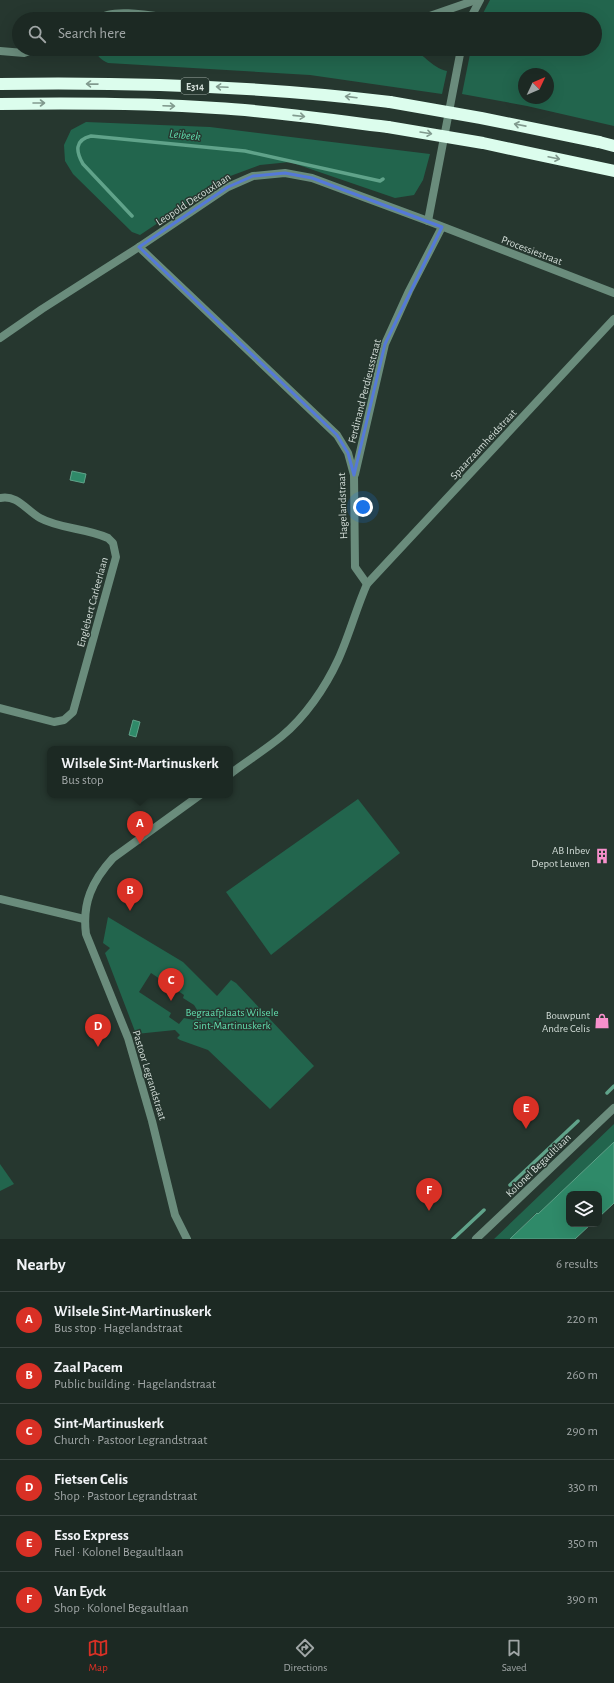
<!DOCTYPE html>
<meta charset="utf-8">
<style>
:root{--surface:#1c2923;--page:#25312b;--text:#f1f3f6;--muted:#a0a6a6;--line:#3a4541;--accent:#d93025}
body{margin:0;font-family:"Alegreya Sans",sans-serif;background:var(--page);color:var(--text)}
.controls{position:absolute;right:12px;bottom:12px;display:grid;overflow:hidden;border-radius:8px;box-shadow:0 4px 16px #0002}
.controls button{width:36px;height:36px;display:grid;place-items:center;padding:0;border:0;border-bottom:1px solid var(--line);background:var(--surface);color:var(--text);font:20px sans-serif}
.compass{position:absolute;left:518px;top:68px;width:36px;height:36px;border-radius:50%;background:var(--surface);box-shadow:0 4px 16px #0002;rotate:46deg}
.you{position:absolute;left:363px;top:507px;width:14px;height:14px;margin:-10px;border:3px solid #fff;border-radius:50%;background:#1a73e8;box-shadow:0 0 0 6px #1a73e833}
.badge{display:grid;place-items:center;width:26px;height:26px;border-radius:50%;background:var(--accent);color:#fff;font-size:13px;font-weight:700}
.pin{position:absolute;translate:-50% -33px;filter:drop-shadow(0 1px 2px #0008)}
.pin::after{content:'';position:absolute;top:21px;width:14px;height:12px;background:inherit;clip-path:polygon(0 0,100% 0,50% 100%)}
.popup{position:absolute;left:47px;top:746px;width:186px;height:52px;box-sizing:border-box;display:grid;place-content:center;border-radius:8px;background:var(--surface);filter:drop-shadow(0 1px 3px #0005);font-size:13px;white-space:nowrap;color:var(--muted)}
.popup b{font-size:15px;color:var(--text)}
.popup::after{content:'';position:absolute;left:50%;top:100%;margin-left:-8px;border:8px solid transparent;border-top-color:var(--surface)}
.list{margin:0;padding:0;list-style:none}
h2{display:flex;justify-content:space-between;align-items:center;height:52px;margin:0;padding:0 16px;font-size:17px}
h2 small{font-size:13px;font-weight:400;color:var(--muted)}
.list li{display:grid;grid-template-columns:26px 1fr auto;gap:12px;align-items:center;box-sizing:border-box;height:56px;padding:0 16px;border-top:1px solid var(--line)}
.list b{display:block;font-size:15px;white-space:nowrap}
.list p{margin:0;font-size:13px;white-space:nowrap;color:var(--muted)}
.list em{font-size:13px;font-style:normal;color:var(--muted)}
.icon{flex:none;width:22px;height:22px;fill:none;stroke:currentColor;stroke-width:2;stroke-linecap:round;stroke-linejoin:round}
.map{position:relative;flex:none;width:614px;height:1239px;overflow:hidden}
.search{position:absolute;background:var(--surface);box-shadow:0 4px 16px #0002;left:12px;right:12px;top:12px;height:44px;display:flex;align-items:center;gap:10px;box-sizing:border-box;padding:0 14px;border-radius:22px;color:var(--muted);font-size:15px}
.sheet{height:388px;background:var(--surface)}
nav{display:flex;justify-content:space-around;align-items:center;box-sizing:border-box;height:56px;border-top:1px solid var(--line);background:var(--surface);font-size:11px;color:var(--muted)}
nav a{display:grid;justify-items:center;gap:2px}
nav .on{color:var(--accent)}
.map>svg:first-child{display:block}
.green{fill:#22654d;fill-rule:evenodd}
.water{fill:#2f8a69;stroke:#60a38a}
.lines{fill:none;stroke-linecap:round;stroke-linejoin:round}
.stream{stroke:#60a38a;stroke-width:3.5}
.minor{stroke:#6a8c7c;stroke-width:8}
.tertiary{stroke:#6a8c7c;stroke-width:8}
.motorway{stroke:#dcfded;stroke-width:12}
.motorway-bridge{stroke:#dcfded;stroke-width:12}
.oneway{stroke:#819a8e}
.marked{fill:none;stroke:#5479d8;stroke-width:3;stroke-linejoin:round}
.labels{text-anchor:middle;stroke-width:3;stroke-linejoin:round;paint-order:stroke}
.shield{fill:#26372f;stroke:#9faba5;stroke-width:1}
.shield-label{font-size:10px;font-weight:bold;fill:#d3ddd8}
.street-label{font-size:11px;fill:#d3ddd8;stroke:#26372f}
.poi-label{font-size:11px;fill:#d3ddd8;stroke:#26372f;text-anchor:end}
.park-label{font-size:11px;fill:#61dcad;stroke:#26372f}
.water-label{font-size:12px;font-style:italic;fill:#5fdbac;stroke:#26372f}
</style>
<div class="map">
<svg width="614" height="1239" viewBox="0 0 614 1239">
<rect width="100%" height="100%" fill="#26372f"/>
<!-- green -->
<g class="green">
<path d="M490 0H614V126L527 106 462 94 471 49H595V19H480ZM524 74H548V98H524Z"/>
<path d="M95 49H408C423 51 431 68 447 71L442 94 310 75 108 63C101 60 97 56 95 49Z"/>
<path d="M86 122 210 127 430 154 423 180 414 195 395 198 290 162 260 165 225 178 140 235 132 232 73 174 65 161 64 145 71 130Z"/>
<path d="M358 799 400 853 271 955 226 892Z"/>
<path d="M108 917 183 962 217 996 231 980 236 983 314 1066 270 1109 208 1050 180 1040 177 1038 180 1035 175 1030 136 1034 105 953 110 948 103 943ZM151 973 184 995 183 998 194 1005 199 1013 194 1020 184 1018 179 1024 169 1017 171 1013 139 992Z"/>
<path d="M614 1124V1142L537 1215 536 1213 510 1239H494Z"/>
<path d="M0 1164 14 1184 0 1191Z"/>
</g>
<!-- water -->
<g class="water">
<path d="M72 471 86 474 84 483 70 480Z"/>
<path d="M133 720 140 722 136 737 129 735Z"/>
<path d="M614 1142V1203L599 1217V1194H569V1224H591L575 1239H510L537 1213 538 1214Z"/>
</g>
<g class="lines">
<!-- stream -->
<g class="stream">
<path d="M132 216 83 164C76 152 74 140 91 136L245 151 380 181 383 179"/>
<path d="M607 1093 614 1086"/>
<path d="M510 1185 578 1121"/>
<path d="M453 1239 484 1210"/>
</g>
<!-- minor -->
<g class="minor">
<path d="M99 19C112 7 159 17 176 19"/>
<path d="M421 19 476 0"/>
<path d="M470 19 480 0"/>
<path d="M0 51 24 53 35 49"/>
<path d="M428 221 461 49"/>
<path d="M139 247 337 435 348 453 354 475 355 567 367 584"/>
<path d="M355 474 385 344 409 291 442 227"/>
<path d="M0 498C17 494 27 511 40 518 60 529 86 528 108 538L113 543 116 557 73 712 64 720 54 722 0 708"/>
<path d="M230 774C247 761 265 750 282 736 305 717 325 688 338 660 349 636 356 609 367 584L614 319"/>
<path d="M0 899 84 919"/>
<path d="M187 1239 175 1215 152 1121 128 1038 86 934C82 903 92 881 113 858L200 795"/>
</g>
<!-- tertiary -->
<g class="tertiary">
<path d="M0 338 42 309 139 247 228 187 253 176 285 173 312 178 428 221 614 293"/>
<path d="M476 1239 614 1108"/>
</g>
<!-- motorway -->
<g class="motorway">
<path d="M0 84C130 82 261 86 390 102"/>
<path d="M0 104C72 103 144 103 216 108 273 111 331 120 388 127"/>
<path d="M599 142 614 146"/>
</g>
<!-- motorway-bridge -->
<g class="motorway-bridge">
<path d="M390 102 481 118 599 142"/>
<path d="M388 127 483 143 614 171"/>
</g>
</g>
<!-- one-way arrows -->
<defs><path id="oneway-shaft" d="M-6 0H5M1.5-3L5.5 0L1.5 3" fill="none" stroke-width="1.6" stroke-linecap="round" stroke-linejoin="round"/></defs>
<g class="oneway">
<use href="#oneway-shaft" transform="translate(92 84) rotate(-179)"/>
<use href="#oneway-shaft" transform="translate(222 87) rotate(-177)"/>
<use href="#oneway-shaft" transform="translate(351 97) rotate(-173)"/>
<use href="#oneway-shaft" transform="translate(39 103)"/>
<use href="#oneway-shaft" transform="translate(169 106) rotate(2)"/>
<use href="#oneway-shaft" transform="translate(299 116) rotate(6)"/>
<use href="#oneway-shaft" transform="translate(520 125) rotate(-169)"/>
<use href="#oneway-shaft" transform="translate(426 133) rotate(9)"/>
<use href="#oneway-shaft" transform="translate(554 158) rotate(12)"/>
</g>
<!-- marked area -->
<path class="marked" d="M285 173 312 178 442 227 385 344 354 475 348 453 337 435 139 247 228 187 253 176Z"/>
<!-- icons -->
<defs>
<g id="building-bare" transform="scale(1.2)"><path d="M-4-6H4V6H1V3H-1V6H-4ZM-2.5-4.3h1.7v1.8h-1.7ZM.8-4.3h1.7v1.8H.8ZM-2.5-1h1.7V.8h-1.7ZM.8-1h1.7V.8H.8Z" fill="#f890cc" stroke="#26372f" stroke-width="2.5" paint-order="stroke"/></g>
<g id="shop-bare" transform="scale(1.2)"><path d="M-5-2.5h2.3a2.7 3.5 0 0 1 5.4 0H5L5.5 6h-11ZM-1.5-2.5h3a1.5 2.3 0 0 0-3 0Z" fill="#f890cc" stroke="#26372f" stroke-width="2.5" paint-order="stroke"/></g>
</defs>
<g fill-rule="evenodd">
<use href="#building-bare" x="602" y="856"/>
<use href="#shop-bare" x="602" y="1021"/>
</g>
<g class="labels">
<!-- shield labels -->
<rect class="shield" x="181" y="78" width="28" height="16" rx="3"/>
<g class="shield-label">
<text x="195" y="90">E314</text>
</g>
<!-- street labels -->
<g class="street-label">
<text transform="translate(193 199) rotate(-33)" y="4">Leopold Decouxlaan</text>
<text transform="translate(532 250) rotate(21)" y="4">Processiestraat</text>
<text transform="translate(364 391) rotate(-76)" y="4">Ferdinand Perdieusstraat</text>
<text transform="translate(483 444) rotate(-47)" y="4">Spaarzaamheidstraat</text>
<text transform="translate(342 506) rotate(-92)" y="4">Hagelandstraat</text>
<text transform="translate(92 602) rotate(-75)" y="4">Englebert Carleerlaan</text>
<text transform="translate(150 1075) rotate(73)" y="4">Pastoor Legrandstraat</text>
<text transform="translate(538 1165) rotate(-44)" y="4">Kolonel Begaultlaan</text>
</g>
<!-- poi labels -->
<g class="poi-label">
<text x="590" y="854">AB Inbev<tspan x="590" dy="13">Depot Leuven</tspan></text>
<text x="590" y="1019">Bouwpunt<tspan x="590" dy="13">Andre Celis</tspan></text>
</g>
<!-- park labels -->
<g class="park-label">
<text x="232" y="1016">Begraafplaats Wilsele<tspan x="232" dy="13">Sint-Martinuskerk</tspan></text>
</g>
<!-- water labels -->
<g class="water-label">
<text transform="translate(185 135) rotate(6)" y="4">Leibeek</text>
</g>
</g>
</svg>
<div class="controls">
<button><svg class="icon" aria-label="layers" viewBox="0 0 24 24"><path d="M12 4l9 5-9 5-9-5zM3 14l9 5 9-5"/></svg></button>
</div>
<svg class="compass" viewBox="-18 -18 36 36"><path d="M0-13l5 13h-10z" fill="#e53935"/><path d="M0 13l5-13h-10z" fill="#a0a6a6"/></svg>
<div class="you"></div>
<div class="pin badge" style="left:140px;top:844px">A</div>
<div class="popup"><b>Wilsele Sint-Martinuskerk</b>Bus stop</div>
<div class="pin badge" style="left:130px;top:911px">B</div>
<div class="pin badge" style="left:171px;top:1001px">C</div>
<div class="pin badge" style="left:98px;top:1047px">D</div>
<div class="pin badge" style="left:526px;top:1129px">E</div>
<div class="pin badge" style="left:429px;top:1211px">F</div>
<div class="search"><svg class="icon" aria-label="search" viewBox="0 0 24 24"><circle cx="10" cy="10" r="6"/><path d="M15 15l6 6"/></svg>Search here</div>
</div>
<section class="sheet">
<h2>Nearby<small>6 results</small></h2>
<ul class="list">
<li><span class="badge">A</span><div><b>Wilsele Sint-Martinuskerk</b><p>Bus stop · Hagelandstraat</p></div><em>220 m</em></li>
<li><span class="badge">B</span><div><b>Zaal Pacem</b><p>Public building · Hagelandstraat</p></div><em>260 m</em></li>
<li><span class="badge">C</span><div><b>Sint-Martinuskerk</b><p>Church · Pastoor Legrandstraat</p></div><em>290 m</em></li>
<li><span class="badge">D</span><div><b>Fietsen Celis</b><p>Shop · Pastoor Legrandstraat</p></div><em>330 m</em></li>
<li><span class="badge">E</span><div><b>Esso Express</b><p>Fuel · Kolonel Begaultlaan</p></div><em>350 m</em></li>
<li><span class="badge">F</span><div><b>Van Eyck</b><p>Shop · Kolonel Begaultlaan</p></div><em>390 m</em></li>
</ul>
</section>
<nav>
<a class="on"><svg class="icon" aria-label="map" viewBox="0 0 24 24"><path d="M3 6l6-2 6 2 6-2v14l-6 2-6-2-6 2zM9 4v14M15 6v14"/></svg>Map</a>
<a><svg class="icon" aria-label="directions" viewBox="0 0 24 24"><path d="M12 3l9 9-9 9-9-9zM9 14v-3h6M13 9l2 2-2 2"/></svg>Directions</a>
<a><svg class="icon" aria-label="saved" viewBox="0 0 24 24"><path d="M7 4h10v16l-5-4-5 4z"/></svg>Saved</a>
</nav>
